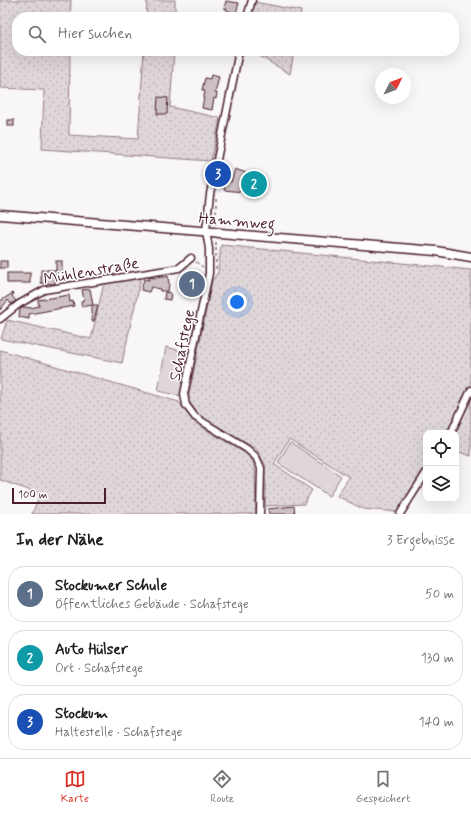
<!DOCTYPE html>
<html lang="de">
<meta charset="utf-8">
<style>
:root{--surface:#fff;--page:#f2f2f2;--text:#202124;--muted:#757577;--line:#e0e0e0;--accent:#d93025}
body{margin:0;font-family:Mynerve,sans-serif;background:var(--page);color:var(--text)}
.controls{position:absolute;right:12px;bottom:12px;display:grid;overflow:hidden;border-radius:8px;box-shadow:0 4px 16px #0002}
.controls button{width:36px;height:36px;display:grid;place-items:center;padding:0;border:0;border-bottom:1px solid var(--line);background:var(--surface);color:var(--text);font:20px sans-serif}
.compass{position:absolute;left:375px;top:68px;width:36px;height:36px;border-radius:50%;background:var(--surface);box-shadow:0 4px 16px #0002;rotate:48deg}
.scale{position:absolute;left:12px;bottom:10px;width:94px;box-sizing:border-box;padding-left:4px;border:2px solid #4a1f2b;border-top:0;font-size:11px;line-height:14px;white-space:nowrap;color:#4a1f2b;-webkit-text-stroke:3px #fff;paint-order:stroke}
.you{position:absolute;left:237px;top:302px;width:14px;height:14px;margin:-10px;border:3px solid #fff;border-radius:50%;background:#1a73e8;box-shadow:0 0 0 6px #1a73e833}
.badge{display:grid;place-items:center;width:26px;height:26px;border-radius:50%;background:var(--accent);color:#fff;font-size:13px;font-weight:700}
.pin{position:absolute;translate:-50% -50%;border:2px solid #fff;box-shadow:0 1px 4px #0006}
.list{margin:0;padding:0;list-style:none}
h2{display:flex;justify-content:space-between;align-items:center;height:52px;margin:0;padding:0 16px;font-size:17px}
h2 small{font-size:13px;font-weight:400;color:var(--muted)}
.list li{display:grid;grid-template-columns:26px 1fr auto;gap:12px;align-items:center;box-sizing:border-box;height:56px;margin:0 8px 8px;padding:0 8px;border:1px solid var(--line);border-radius:16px}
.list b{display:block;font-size:15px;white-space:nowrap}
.list p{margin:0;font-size:13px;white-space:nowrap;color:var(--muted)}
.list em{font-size:13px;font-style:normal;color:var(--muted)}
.icon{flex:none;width:22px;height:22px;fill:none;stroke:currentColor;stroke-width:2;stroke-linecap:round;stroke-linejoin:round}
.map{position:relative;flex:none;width:471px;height:514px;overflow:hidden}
.search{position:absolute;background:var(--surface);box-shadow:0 4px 16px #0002;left:12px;right:12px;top:12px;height:44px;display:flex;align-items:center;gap:10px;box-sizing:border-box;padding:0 14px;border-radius:16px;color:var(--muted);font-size:15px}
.sheet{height:244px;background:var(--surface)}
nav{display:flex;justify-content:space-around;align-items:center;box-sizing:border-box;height:56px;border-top:1px solid var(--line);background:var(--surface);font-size:11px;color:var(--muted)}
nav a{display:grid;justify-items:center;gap:2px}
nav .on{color:var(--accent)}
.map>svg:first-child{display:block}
.grass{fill:url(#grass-dots);stroke:#947a82}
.garden{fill:#ded6d9;stroke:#947a82}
.building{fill:#cdc1c4;stroke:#4a1f2b}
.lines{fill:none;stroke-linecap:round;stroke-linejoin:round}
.minor-casing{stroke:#4a1f2b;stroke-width:9}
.major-casing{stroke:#4a1f2b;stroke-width:11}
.path{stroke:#4a1f2b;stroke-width:1;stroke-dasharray:3 3;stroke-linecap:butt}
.minor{stroke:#fff;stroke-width:6}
.major{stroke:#fff;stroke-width:8}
.major-bridge-casing{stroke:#4a1f2b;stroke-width:11;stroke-linecap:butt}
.major-bridge{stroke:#fff;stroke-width:8}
.labels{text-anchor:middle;stroke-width:3;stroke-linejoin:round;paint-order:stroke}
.street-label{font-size:16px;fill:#4a1f2b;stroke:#fff}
</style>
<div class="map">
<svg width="471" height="514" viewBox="0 0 471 514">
<defs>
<pattern id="grass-dots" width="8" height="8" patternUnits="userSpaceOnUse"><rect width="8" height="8" fill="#ded6d9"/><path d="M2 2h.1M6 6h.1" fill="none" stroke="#c0b7ba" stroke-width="1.8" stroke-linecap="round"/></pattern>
</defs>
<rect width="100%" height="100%" fill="#f8f6f7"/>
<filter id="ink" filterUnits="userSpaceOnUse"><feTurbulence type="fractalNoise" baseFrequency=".025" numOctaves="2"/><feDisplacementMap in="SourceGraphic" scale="8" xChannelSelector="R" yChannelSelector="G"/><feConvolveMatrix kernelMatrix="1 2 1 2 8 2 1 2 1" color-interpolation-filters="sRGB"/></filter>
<g filter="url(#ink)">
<!-- grass -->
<g class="grass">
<path d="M0 0H71L70 17H17V51H70L69 135 138 139 144 51H174L170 107 220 118 211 161 42 149 44 90 0 88Z"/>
<path d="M147 0H175V15L239 17H146Z"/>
<path d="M255 2 301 11 300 17H250Z"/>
<path d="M251 51H294L290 74Z"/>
<path d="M221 245 471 270V384L447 433H426V467L398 512 363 509 337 496 349 477 289 439 274 464 312 490 304 504 265 506V464L256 449 199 415 188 400 212 281 218 272Z"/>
<path d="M141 278 122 363 1 339 7 320 91 339 104 283Z"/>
<path d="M0 350 179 402 195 423 243 452 252 460 255 468 256 514H32L40 494 0 480Z"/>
<path d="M471 398V456L456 451V433H454Z"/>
</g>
<!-- garden -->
<g class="garden">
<path d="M166 347 189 353 181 396 158 391Z"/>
<path d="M290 442 341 476 329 496 278 463Z"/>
</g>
<!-- building -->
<g class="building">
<path d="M226 1 239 3 236 13 227 11V9L224 8Z"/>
<path d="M211 75 219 77 215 93H217L216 99 214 98 212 110 202 108 205 91 202 90 205 78 210 79Z"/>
<path d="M158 97 168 98 167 114H157Z"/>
<rect x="8" y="120" width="6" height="6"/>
<path d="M235 169 249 174 261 182 253 197 244 192 224 190 226 181 231 182Z"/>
<rect x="0" y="261" width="7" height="7"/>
<rect x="56" y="261" width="6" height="12"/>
<path d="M41 270H56L55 284 41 283Z"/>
<path d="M186 271 202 275 198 295 187 293 188 286 184 285V283L180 282 181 275 185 276Z"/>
<rect x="7" y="273" width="23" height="10"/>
<path d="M168 276 169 284 168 291H160V289L151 287 149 292 141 290 144 279 149 280V277L155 278Z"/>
<path d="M90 289 93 305H98L94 321H92V305L82 307 81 301 84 300 82 290Z"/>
<path d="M165 292 171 293 170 300 164 299Z"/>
<path d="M13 293 14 294 12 296 16 301 11 304 8 300 0 310V301Z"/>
<path d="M69 295 70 302 73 301 74 306 29 314V319L19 317 20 309 24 307 31 308 39 306 38 300Z"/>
<path d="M294 506 295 514H269L268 509Z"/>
</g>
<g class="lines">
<!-- minor casing -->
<g class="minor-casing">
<g id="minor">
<path d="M247 17 252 0"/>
<path d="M239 51 210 194 206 231 209 249V273L184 394 186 405 195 417 247 449 256 457 261 468 260 514"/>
<path d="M0 319 19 304 44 290 179 268 191 258"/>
<path d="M451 433 471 390"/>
<path d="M400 514 426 473"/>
</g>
</g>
<!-- major casing -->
<g class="major-casing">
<g id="major">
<path d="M0 215 213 232"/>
<path d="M220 233 436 251 471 257"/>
</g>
</g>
<!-- path -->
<g class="path">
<path d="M216 198V225"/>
<path d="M196 262 203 267"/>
<path d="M216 269V240"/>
</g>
<!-- minor -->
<use href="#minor" class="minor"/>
<!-- major -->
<use href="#major" class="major"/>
<!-- major-bridge casing -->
<g class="major-bridge-casing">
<path id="major-bridge" d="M213 232 220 233"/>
</g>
<!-- major-bridge -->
<use href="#major-bridge" class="major-bridge"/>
</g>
</g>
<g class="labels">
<!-- street labels -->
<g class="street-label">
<text transform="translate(237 220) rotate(5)" y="6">Hammweg</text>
<text transform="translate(91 270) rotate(-10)" y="6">Mühlenstraße</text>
<text transform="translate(181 345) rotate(-78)" y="6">Schafstege</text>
</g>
</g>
</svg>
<div class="controls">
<button><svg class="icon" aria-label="locate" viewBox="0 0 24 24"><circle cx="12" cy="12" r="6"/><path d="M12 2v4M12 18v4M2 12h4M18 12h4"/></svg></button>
<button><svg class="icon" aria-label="layers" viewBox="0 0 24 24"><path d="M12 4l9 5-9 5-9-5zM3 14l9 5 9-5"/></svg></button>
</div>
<svg class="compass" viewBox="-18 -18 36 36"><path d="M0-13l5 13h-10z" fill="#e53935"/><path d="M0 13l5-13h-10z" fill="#757577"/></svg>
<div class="scale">100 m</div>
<div class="you"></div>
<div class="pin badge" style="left:192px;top:284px;background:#5c6f8a">1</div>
<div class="pin badge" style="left:254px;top:184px;background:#0f9aa8">2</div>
<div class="pin badge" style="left:218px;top:174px;background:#1a4fb4">3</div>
<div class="search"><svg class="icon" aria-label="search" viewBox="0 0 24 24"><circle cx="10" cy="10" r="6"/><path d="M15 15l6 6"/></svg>Hier suchen</div>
</div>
<section class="sheet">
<h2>In der Nähe<small>3 Ergebnisse</small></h2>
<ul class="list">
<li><span class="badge" style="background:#5c6f8a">1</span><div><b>Stockumer Schule</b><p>Öffentliches Gebäude · Schafstege</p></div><em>50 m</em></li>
<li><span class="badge" style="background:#0f9aa8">2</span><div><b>Auto Hülser</b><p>Ort · Schafstege</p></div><em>130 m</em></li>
<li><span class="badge" style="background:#1a4fb4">3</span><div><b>Stockum</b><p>Haltestelle · Schafstege</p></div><em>140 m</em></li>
</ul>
</section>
<nav>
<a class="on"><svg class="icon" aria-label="map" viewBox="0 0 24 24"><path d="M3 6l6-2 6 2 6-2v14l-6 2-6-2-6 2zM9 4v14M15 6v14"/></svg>Karte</a>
<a><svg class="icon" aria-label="directions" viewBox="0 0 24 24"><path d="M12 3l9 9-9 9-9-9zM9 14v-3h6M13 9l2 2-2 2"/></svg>Route</a>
<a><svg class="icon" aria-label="saved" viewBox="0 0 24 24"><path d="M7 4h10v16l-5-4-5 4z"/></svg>Gespeichert</a>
</nav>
